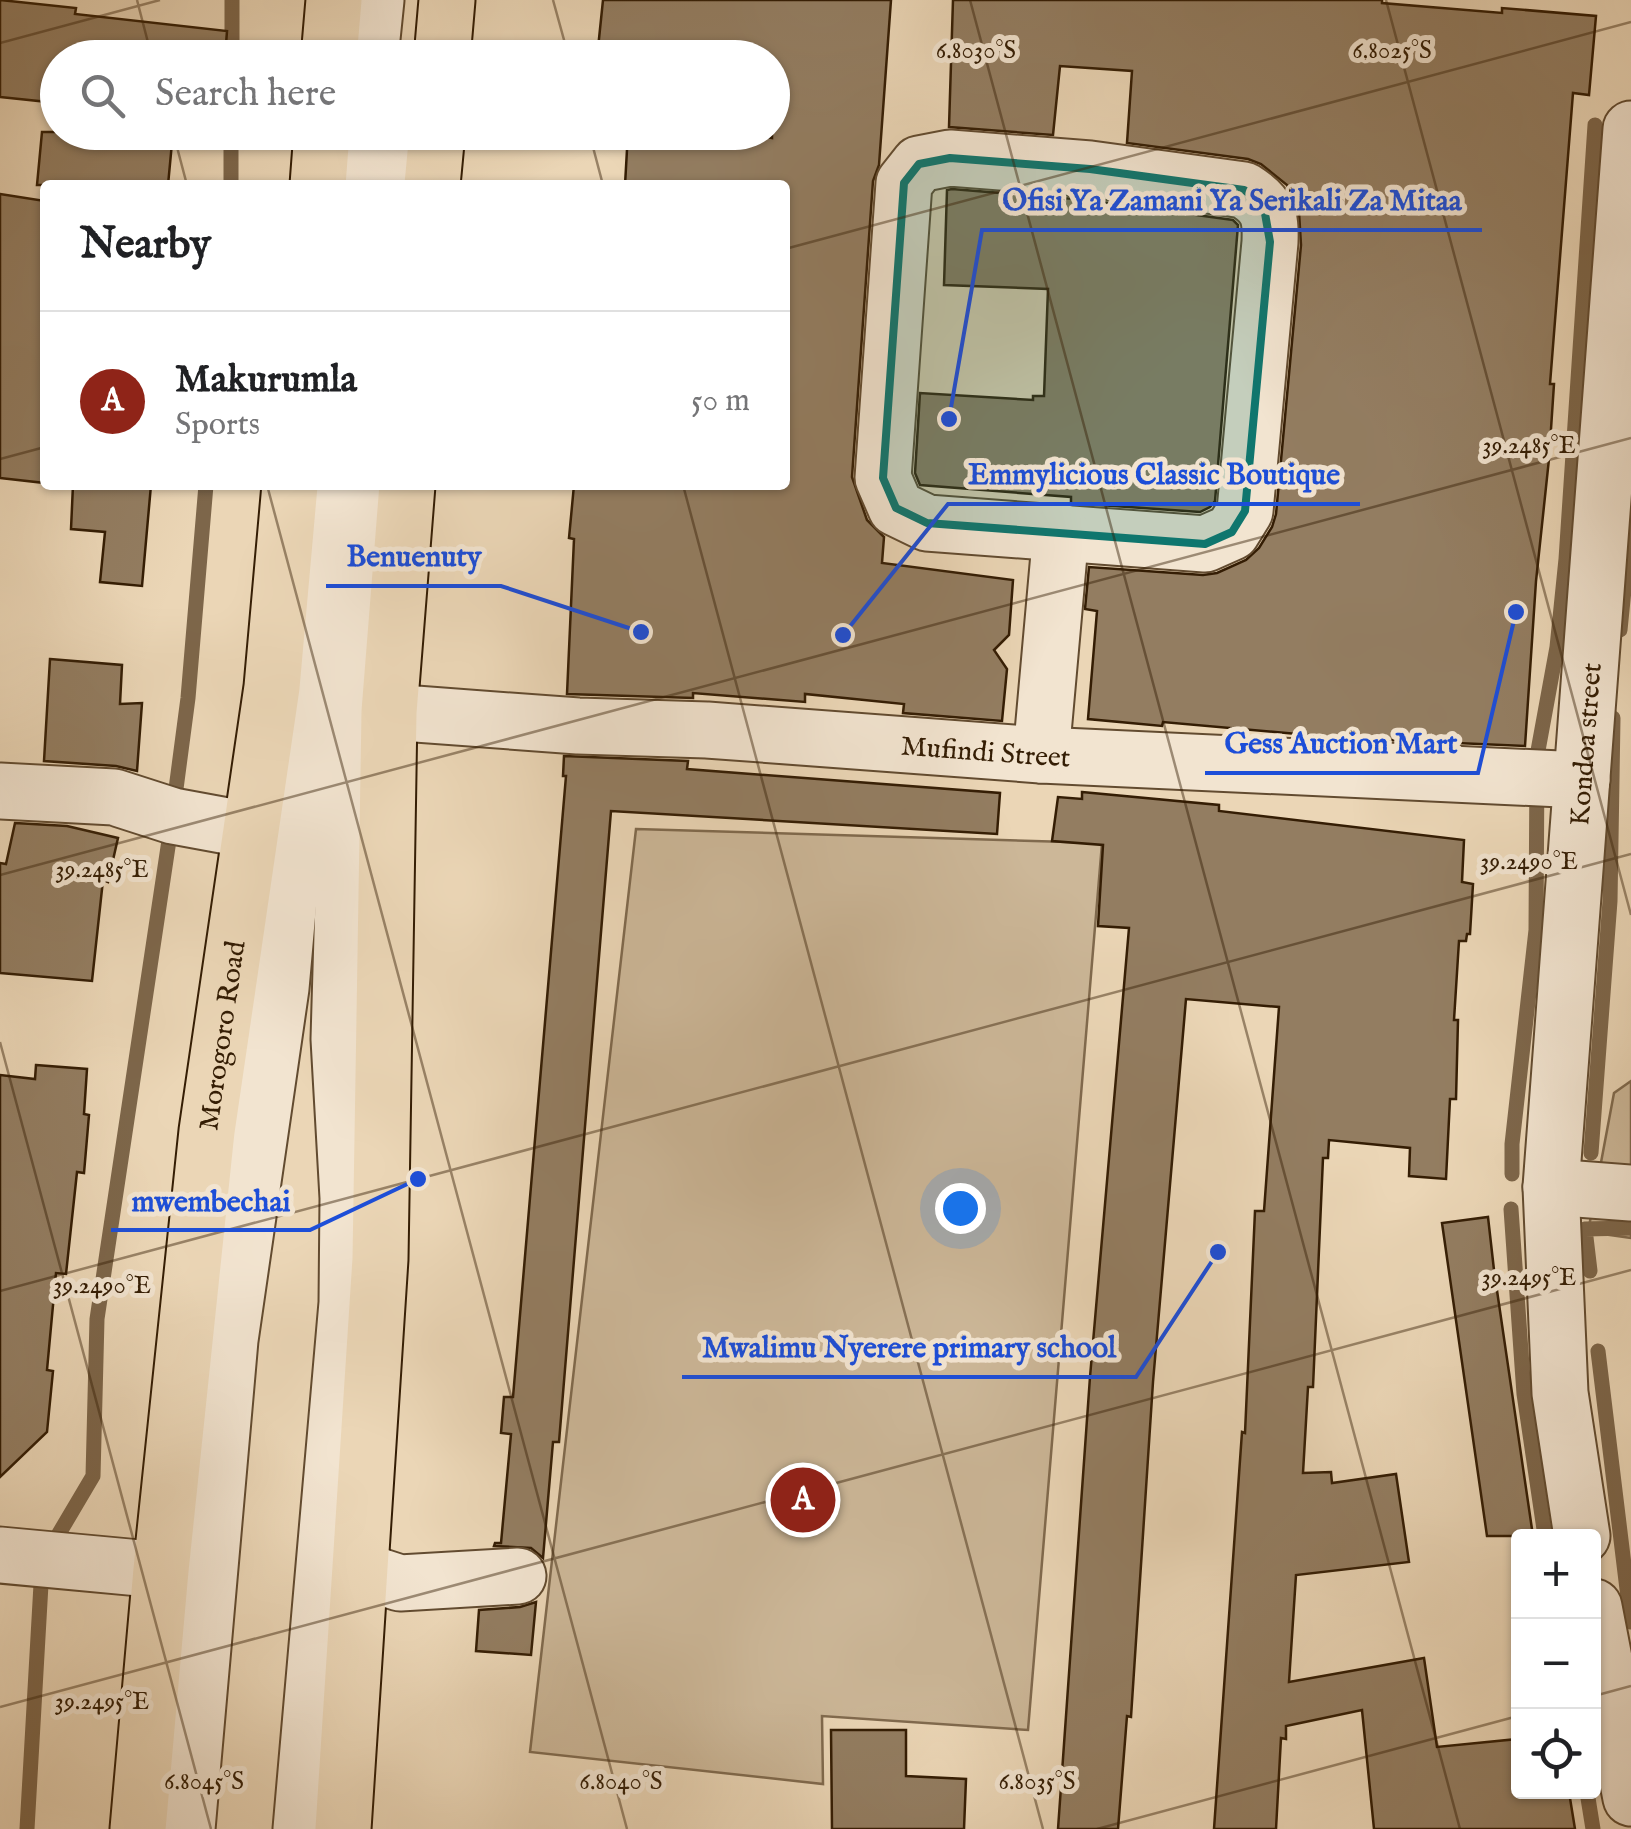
<!DOCTYPE html>
<meta charset="utf-8">
<style>
:root{--surface:#fff;--page:#f2f2f2;--text:#202124;--muted:#757577;--line:#e0e0e0;--accent:#8f2418}
body{margin:0;font-family:"IM FELL English",serif;background:var(--page);color:var(--text)}
.controls{position:absolute;right:30px;bottom:30px;display:grid;overflow:hidden;border-radius:10px;box-shadow:0 2px 8px #0004}
.controls button{width:90px;height:90px;display:grid;place-items:center;padding:0;border:0;border-bottom:2px solid var(--line);background:var(--surface);color:var(--text);font:50px sans-serif}
.you{position:absolute;left:960px;top:1208px;width:35px;height:35px;margin:-25px;border:8px solid #fff;border-radius:50%;background:#1a73e8;box-shadow:0 0 0 15px #1a73e833}
.badge{display:grid;place-items:center;width:65px;height:65px;border-radius:50%;background:var(--accent);color:#fff;font-size:32px;font-weight:700}
.pin{position:absolute;translate:-50% -50%;border:5px solid #fff;box-shadow:0 2px 10px #0006}
.list{margin:0;padding:0;list-style:none}
h2{display:flex;justify-content:space-between;align-items:center;height:130px;margin:0;padding:0 40px;font-size:42px}
h2 small{font-size:32px;font-weight:400;color:var(--muted)}
.list li{display:grid;grid-template-columns:65px 1fr auto;gap:30px;align-items:center;box-sizing:border-box;height:180px;padding:0 40px;border-top:2px solid var(--line)}
.list b{display:block;font-size:38px;white-space:nowrap}
.list p{margin:0;font-size:32px;white-space:nowrap;color:var(--muted)}
.list em{font-size:32px;font-style:normal;color:var(--muted)}
.icon{flex:none;width:55px;height:55px;fill:none;stroke:currentColor;stroke-width:2;stroke-linecap:round;stroke-linejoin:round}
.map{position:relative;flex:none;width:1631px;height:1829px;overflow:hidden}
.search{position:absolute;background:var(--surface);box-shadow:0 2px 8px #0004;left:40px;top:40px;width:750px;height:110px;display:flex;align-items:center;gap:25px;box-sizing:border-box;padding:0 35px;border-radius:55px;color:var(--muted);font-size:38px}
.panel{position:absolute;background:var(--surface);box-shadow:0 2px 8px #0004;left:40px;top:180px;width:750px;height:310px;border-radius:10px}
.map>svg:first-child{display:block}
.green{fill:#ccb798;stroke:#806a4e;stroke-width:2.5}
.lines{fill:none;stroke-linecap:round;stroke-linejoin:round}
.stream{stroke:#7d664a;stroke-width:15}
.building{fill:#937d61;stroke:#341d04;stroke-width:2.5}
.minor-casing{stroke:#624b30;stroke-width:59}
.highway-casing{stroke:#341d04;stroke-width:59}
.minor{stroke:#f2e4d0;stroke-width:55}
.highway{stroke:#ebd6b6;stroke-width:55}
.marked{fill:#0f766e;fill-opacity:0.2;stroke:#0f766e;stroke-width:8;stroke-linejoin:round}
.ticks{fill:none;stroke:#341d04;stroke-width:2.5;stroke-opacity:0.45}
.labels{text-anchor:middle;stroke-width:10;stroke-linejoin:round;paint-order:stroke}
.street-label{font-size:28px;fill:#341d04;stroke:#f2e4d0}
.ticks-label{font-size:25px;text-anchor:middle;fill:#341d04;stroke:#f2e4d0;stroke-width:10;stroke-linejoin:round;paint-order:stroke}
.leader{fill:none;stroke:#1d4ed8;stroke-width:4}
.callout-dot{fill:#1d4ed8;stroke:#f2e4d0;stroke-width:4}
.callout-label{font-size:30px;text-anchor:middle;font-weight:bold;fill:#1d4ed8;stroke:#f2e4d0;stroke-width:10;stroke-linejoin:round;paint-order:stroke}
</style>
<div class="map">
<svg width="1631" height="1829" viewBox="0 0 1631 1829">
<rect width="100%" height="100%" fill="#ebd6b6"/>
<filter id="stains"><feTurbulence type="fractalNoise" baseFrequency=".002" numOctaves="4"/><feColorMatrix values="0 0 0 0 .2 0 0 0 0 .09 0 0 0 0 .02 0 0 0 .5 -.17"/></filter>
<radialGradient id="worn" r=".72"><stop offset=".6" stop-color="#630" stop-opacity="0"/><stop offset="1" stop-color="#630" stop-opacity=".3"/></radialGradient>
<!-- green -->
<g class="green">
<path d="M636 829 1102 843 1028 1730 822 1716 823 1784 530 1752Z"/>
<path d="M1631 1081V1238L1588 1232 1614 1093Z"/>
</g>
<g class="lines">
<!-- stream -->
<g class="stream">
<path d="M232 58V0"/>
<path d="M231 185V132"/>
<path d="M1620 630 1631 520"/>
<path d="M174 804 188 698 206 485"/>
<path d="M1591 1153 1610 901 1613 718"/>
<path d="M1512 1174V1144L1536 930 1537 756 1557 647 1566 559 1595 125"/>
<path d="M1511 1209 1524 1394 1545 1536"/>
<path d="M1590 1271 1585 1229 1631 1228"/>
<path d="M1598 1351 1631 1622"/>
<path d="M51 1547 93 1476 97 1319 171 827"/>
<path d="M1587 1792 1593 1829"/>
<path d="M27 1829 42 1567"/>
</g>
</g>
<!-- building -->
<g class="building">
<path d="M0 0 76 8 75 14 227 31 225 58H58V103L0 97Z"/>
<path d="M603 0H891L879 165 873 181 852 477 867 520 884 537 882 563 1013 580 1009 635 994 650 1007 669 1002 721 903 713 904 704 805 694V702L693 693V698L567 694 574 539 569 538 574 485H785V185H625L628 132H739L772 138V58H597Z"/>
<path d="M953 0H1382V3L1502 13V8L1596 16 1589 95 1573 93 1550 384H1554L1549 459 1536 581 1525 746 1341 738 1163 722 1162 726 1088 719 1097 611 1085 609 1089 567 1203 575 1217 573 1246 560 1259 548 1272 527 1276 514 1301 245 1299 212 1287 185 1261 164 1248 159 1127 143 1132 71 1060 66 1053 135 949 127Z"/>
<path d="M42 132H173L168 185H37Z"/>
<path d="M952 189 1087 200 1233 220 1238 225 1215 501 1210 507 1200 512 1071 503V497L920 485 915 473 920 393 1033 400V396H1044L1048 289 944 285 947 190Z"/>
<path d="M0 194 45 201V483L0 478Z"/>
<path d="M73 485H151L142 586 100 582 105 532 71 529Z"/>
<path d="M50 659 122 665 120 704 142 703 137 771 116 766 44 761Z"/>
<path d="M564 756 688 761 687 769 1000 793 997 834 611 811 559 1442H553L543 1558 531 1548 494 1546 495 1543H501L511 1434 501 1433 504 1397H513L566 776H563Z"/>
<path d="M1082 792 1219 805V811L1464 840 1462 882 1473 884 1470 934H1467L1466 941H1459L1454 1020H1458L1456 1099H1450L1446 1179 1409 1176 1410 1148 1329 1140 1328 1158H1323L1313 1387H1308L1303 1473 1331 1472 1332 1483 1396 1474 1409 1562 1296 1575 1289 1682 1424 1658 1437 1747 1518 1739V1792H1569L1575 1829H1374L1362 1710 1286 1726V1739L1281 1738 1276 1829H1214L1242 1432 1245 1433 1255 1211H1264L1279 1007 1186 999 1153 1382 1131 1717 1127 1716 1118 1829H1058L1090 1377 1129 928 1098 926 1103 845 1052 841 1058 797 1082 799Z"/>
<path d="M15 823 67 826 118 838 108 882 103 880 92 981 0 973V863L6 864Z"/>
<path d="M36 1065 87 1069 84 1114 89 1115 84 1173 77 1172 66 1274 56 1273 47 1370 53 1371 47 1432 0 1477V1075L35 1079Z"/>
<path d="M1488 1217 1494 1270 1533 1536H1487L1442 1223Z"/>
<path d="M536 1602 531 1655 476 1651 479 1610 520 1607Z"/>
<path d="M831 1730H906V1776L966 1779 964 1829H832Z"/>
</g>
<g class="lines">
<!-- minor casing -->
<g class="minor-casing">
<g id="minor">
<path d="M370 58 376 0"/>
<path d="M950 158 1090 169 1244 190C1268 205 1271 215 1270 242L1245 511 1232 532 1205 544 927 523 896 508 883 478 904 183 919 164Z"/>
<path d="M357 185 362 132"/>
<path d="M403 185 408 132"/>
<path id="s1" d="M389 712 578 726 707 730 1041 755 1582 780"/>
<path d="M1041 755 1061 532"/>
<path d="M0 791 114 797 173 816 249 830"/>
<path d="M1551 1187 1631 1193"/>
<path id="s2" d="M1582 1536 1560 1393 1551 1187 1631 129"/>
<path d="M0 1555 161 1570"/>
<path d="M360 1570 400 1583 518 1576"/>
<path d="M1594 1607 1631 1798"/>
<path d="M187 1829 230 1340 281 988 293 855 316 678 330 485"/>
<path d="M301 1829 347 1303 348 1198 339 1039 346 797 372 485"/>
</g>
</g>
<!-- highway casing -->
<g class="highway-casing">
<g id="highway">
<path d="M329 58 334 0"/>
<path d="M442 58 447 0"/>
<path d="M318 185 322 132"/>
<path d="M432 185 437 132"/>
<path id="s3" d="M138 1829 161 1570 207 1131 272 687 290 485"/>
<path d="M343 1829 380 1259 389 712 407 485"/>
</g>
</g>
<!-- minor -->
<use href="#minor" class="minor"/>
<!-- highway -->
<use href="#highway" class="highway"/>
</g>
<!-- marked area -->
<path class="marked" d="M950 158 1090 169 1244 190 1263 202 1270 242 1245 511 1232 532 1205 544 927 523 896 508 883 478 904 183 919 164Z"/>
<!-- ticks -->
<path class="ticks" d="M137 0 152 58M553 0 569 58M970 0 1460 1829M1386 0 1631 915M0 43 160 0M173 132 187 185M589 132 603 185M785 249 1631 22M0 459 45 447M267 485 627 1829M683 485 1043 1829M0 875 1631 438M0 1042 211 1829M0 1291 1631 854M1594 1696 1631 1686M0 1707 1631 1270M1097 1829 1518 1716"/>
<g class="labels">
<!-- street labels -->
<g class="street-label">
<text dy="10" stroke="none"><textPath href="#s2" startOffset="795">Kondoa street</textPath></text>
<text dy="10" stroke="none"><textPath href="#s1" startOffset="598">Mufindi Street</textPath></text>
<text dy="10" stroke="none"><textPath href="#s3" startOffset="798">Morogoro Road</textPath></text>
</g>
</g>
<g class="ticks-label">
<text x="976" y="58">6.8030°S</text>
<text x="1392" y="58">6.8025°S</text>
<text x="1529" y="453">39.2485°E</text>
<text x="1529" y="869">39.2490°E</text>
<text x="102" y="877">39.2485°E</text>
<text x="1529" y="1285">39.2495°E</text>
<text x="102" y="1293">39.2490°E</text>
<text x="102" y="1709">39.2495°E</text>
<text x="204" y="1789">6.8045°S</text>
<text x="621" y="1789">6.8040°S</text>
<text x="1037" y="1789">6.8035°S</text>
</g>
<!-- callouts -->
<path class="leader" d="M949 419L982 230H1482M843 635L948 504H1360M641 632L501 586H326M1516 612L1478 773H1205M418 1179L310 1230H111M1218 1252L1136 1377H682"/>
<g class="callout-dot">
<circle cx="949" cy="419" r="10"/>
<circle cx="843" cy="635" r="10"/>
<circle cx="641" cy="632" r="10"/>
<circle cx="1516" cy="612" r="10"/>
<circle cx="418" cy="1179" r="10"/>
<circle cx="1218" cy="1252" r="10"/>
</g>
<g class="callout-label">
<text x="1232" y="210">Ofisi Ya Zamani Ya Serikali Za Mitaa</text>
<text x="1154" y="484">Emmylicious Classic Boutique</text>
<text x="414" y="566">Benuenuty</text>
<text x="1341" y="753">Gess Auction Mart</text>
<text x="211" y="1211">mwembechai</text>
<text x="909" y="1357">Mwalimu Nyerere primary school</text>
</g>
<rect width="100%" height="100%" filter="url(#stains)"/>
<rect width="100%" height="100%" fill="url(#worn)"/>
</svg>
<div class="controls">
<button>+</button>
<button>−</button>
<button><svg class="icon" aria-label="locate" viewBox="0 0 24 24"><circle cx="12" cy="12" r="6"/><path d="M12 2v4M12 18v4M2 12h4M18 12h4"/></svg></button>
</div>
<div class="you"></div>
<div class="pin badge" style="left:803px;top:1500px">A</div>
<div class="search"><svg class="icon" aria-label="search" viewBox="0 0 24 24"><circle cx="10" cy="10" r="6"/><path d="M15 15l6 6"/></svg>Search here</div>
<section class="panel">
<h2>Nearby<small></small></h2>
<ul class="list">
<li><span class="badge">A</span><div><b>Makurumla</b><p>Sports</p></div><em>50 m</em></li>
</ul>
</section>
</div>
